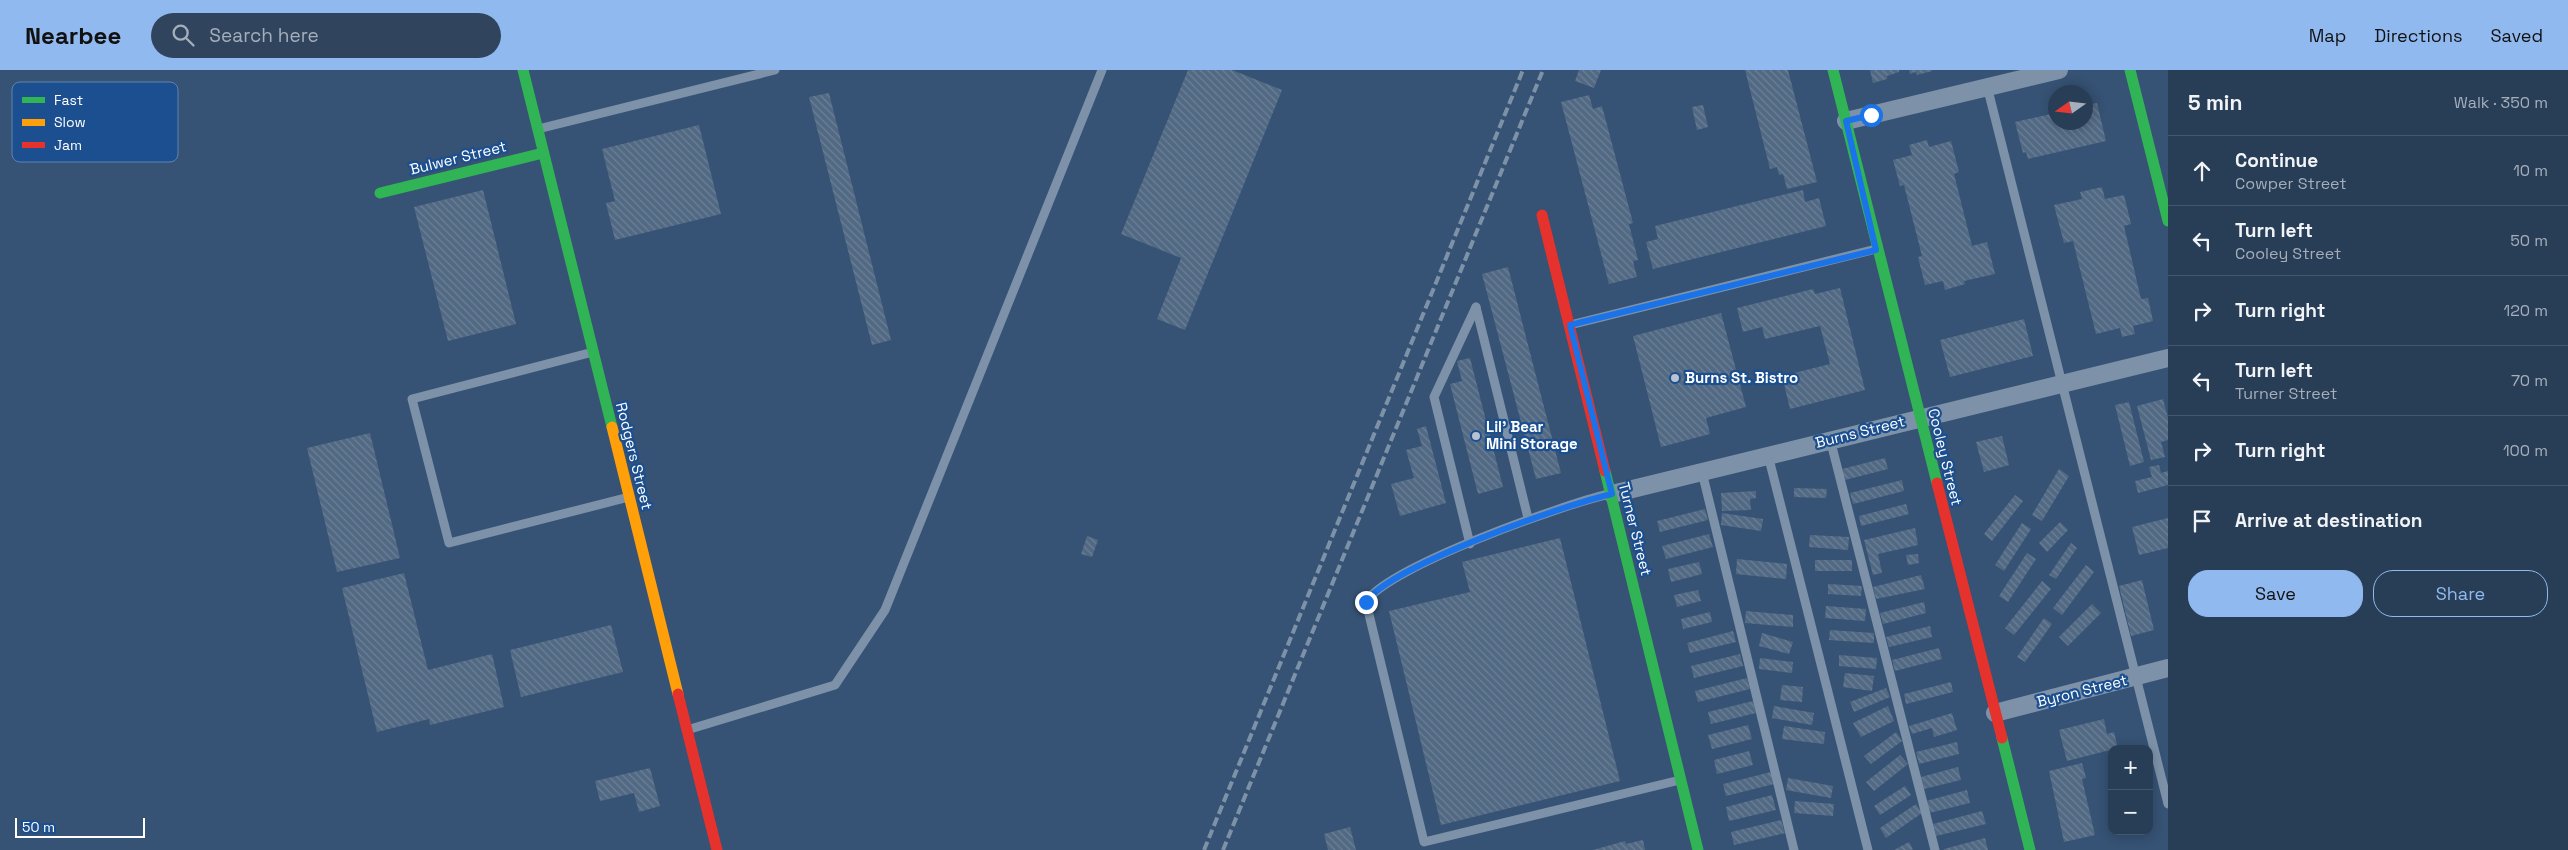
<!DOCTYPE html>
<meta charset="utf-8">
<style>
:root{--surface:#283e57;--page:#30455d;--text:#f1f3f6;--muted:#a5aeba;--line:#44576d;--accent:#90b9f0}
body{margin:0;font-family:"Space Grotesk",sans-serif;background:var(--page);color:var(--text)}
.controls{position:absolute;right:15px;bottom:15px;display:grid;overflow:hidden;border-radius:10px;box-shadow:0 2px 12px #0003}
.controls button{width:45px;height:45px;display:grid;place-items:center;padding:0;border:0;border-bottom:1px solid var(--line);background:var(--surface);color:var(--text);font:25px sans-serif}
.compass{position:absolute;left:2048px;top:15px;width:45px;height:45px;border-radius:50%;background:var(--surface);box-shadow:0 2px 12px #0003;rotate:256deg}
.scale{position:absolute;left:15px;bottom:12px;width:130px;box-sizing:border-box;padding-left:5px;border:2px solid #fff;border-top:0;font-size:14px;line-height:18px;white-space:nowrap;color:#fff;-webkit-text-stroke:4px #1b4f8f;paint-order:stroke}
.stop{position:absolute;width:15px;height:15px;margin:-11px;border:4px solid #1a73e8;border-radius:50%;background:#fff}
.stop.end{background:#1a73e8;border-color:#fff;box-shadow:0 1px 5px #0008}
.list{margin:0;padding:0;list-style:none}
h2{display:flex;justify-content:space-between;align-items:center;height:65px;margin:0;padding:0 20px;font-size:21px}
h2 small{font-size:16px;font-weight:400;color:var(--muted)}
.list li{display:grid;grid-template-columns:32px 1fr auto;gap:15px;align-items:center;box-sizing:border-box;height:70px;padding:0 20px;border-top:1px solid var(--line)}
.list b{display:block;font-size:19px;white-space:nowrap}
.list p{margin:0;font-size:16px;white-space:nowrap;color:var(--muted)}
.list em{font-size:16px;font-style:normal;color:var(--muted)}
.actions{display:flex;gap:10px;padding:15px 20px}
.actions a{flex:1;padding:11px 0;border:1px solid var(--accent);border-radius:20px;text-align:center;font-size:18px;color:var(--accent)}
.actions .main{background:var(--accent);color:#111}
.icon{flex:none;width:28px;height:28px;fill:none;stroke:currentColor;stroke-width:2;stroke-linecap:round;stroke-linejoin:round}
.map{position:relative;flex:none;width:2168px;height:780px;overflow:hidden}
header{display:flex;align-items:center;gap:30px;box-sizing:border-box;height:70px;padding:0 25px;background:var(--accent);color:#111}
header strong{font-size:24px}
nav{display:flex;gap:28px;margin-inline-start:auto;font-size:18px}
.search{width:350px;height:45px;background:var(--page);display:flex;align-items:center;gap:12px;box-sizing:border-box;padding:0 18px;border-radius:28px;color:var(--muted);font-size:19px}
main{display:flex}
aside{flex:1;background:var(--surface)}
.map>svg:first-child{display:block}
.building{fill:url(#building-back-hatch)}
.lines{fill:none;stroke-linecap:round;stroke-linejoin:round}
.lane{stroke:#7d92a8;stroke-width:9}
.street{stroke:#7d92a8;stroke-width:18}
.fast{stroke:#30b455;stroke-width:11}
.slow{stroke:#ff9f0a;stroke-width:11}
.jam{stroke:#e5322d;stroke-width:11}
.rail{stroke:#7e92a7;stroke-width:4;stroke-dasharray:9 4;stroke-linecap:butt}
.route{stroke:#1a73e8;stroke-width:6}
.poi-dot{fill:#b9c2ce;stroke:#1b4f8f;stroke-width:2}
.labels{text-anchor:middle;stroke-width:4.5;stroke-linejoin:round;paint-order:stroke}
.street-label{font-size:15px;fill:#fff;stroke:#1b4f8f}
.poi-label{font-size:15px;font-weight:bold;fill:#fff;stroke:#1b4f8f;text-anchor:start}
.key{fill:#1b4f8f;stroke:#5f84b1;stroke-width:1}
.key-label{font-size:14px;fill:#fff}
</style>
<header>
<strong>Nearbee</strong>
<div class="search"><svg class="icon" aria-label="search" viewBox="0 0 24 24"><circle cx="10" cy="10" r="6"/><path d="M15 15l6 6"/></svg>Search here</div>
<nav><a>Map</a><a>Directions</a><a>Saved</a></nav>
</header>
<main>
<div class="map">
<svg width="2168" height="780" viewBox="0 0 2168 780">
<defs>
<pattern id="building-back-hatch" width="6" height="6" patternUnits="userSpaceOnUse" patternTransform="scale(1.25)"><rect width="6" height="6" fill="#526984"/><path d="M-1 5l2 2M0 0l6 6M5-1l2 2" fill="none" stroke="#6c8096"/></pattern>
</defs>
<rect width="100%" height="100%" fill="#365274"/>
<!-- building -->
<g class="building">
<path d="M1188 0H1232L1282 20 1185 260 1157 249 1181 188 1121 164Z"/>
<path d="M1579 0H1601L1594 18 1575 11Z"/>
<path d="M1745 0H1788L1817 112 1787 119 1783 104 1779 105 1777 97 1770 99Z"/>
<path d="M1870 0H1899V2L1887 6V9L1873 13Z"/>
<path d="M1909 0H1932V1L1917 5 1916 2 1910 4Z"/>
<path d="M829 23 891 270 872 275 809 27Z"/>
<path d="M1589 25 1593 39 1602 36 1633 153 1629 154 1638 190 1633 191 1637 207 1609 214 1561 32Z"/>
<path d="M2097 33 2106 71 2028 89 2026 82 2023 83 2015 52 2056 43V52H2086V35Z"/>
<path d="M1703 35 1708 57 1697 60 1692 37Z"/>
<path d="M699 55 721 144 615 170 606 133 615 131 602 79Z"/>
<path d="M1927 70 1929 77 1951 71 1959 102 1954 104 1972 176 1987 172 1995 204 1964 211 1965 214 1945 220 1943 211 1925 215 1918 187 1922 186 1904 115 1900 116 1893 90 1912 85 1909 75Z"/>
<path d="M2102 117 2105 129 2124 125 2131 154 2124 156 2141 229 2148 228 2153 251 2133 256 2135 264 2122 267 2120 258 2096 264 2073 171 2064 173 2054 135 2082 129 2080 122Z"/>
<path d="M483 120 516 254 448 271 414 137Z"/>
<path d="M1803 120 1805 132 1819 128 1826 156 1653 199 1646 172 1658 169 1655 156Z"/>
<path d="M1508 197 1561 403 1536 409 1482 204Z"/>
<path d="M1840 218 1865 320 1790 339 1782 306 1830 294 1820 256 1765 269 1762 257 1743 262 1737 238 1813 219 1815 224Z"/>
<path d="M1721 243 1746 337 1706 348 1710 364 1661 377 1633 266Z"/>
<path d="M2024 249 2033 286 1950 307 1940 270Z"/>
<path d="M1470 288 1503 417 1478 424 1450 314 1462 311 1457 291Z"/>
<path d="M2163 329 2168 348V370L2161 372 2165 387 2151 390 2137 336Z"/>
<path d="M2129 332 2144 392 2130 396 2115 335Z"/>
<path d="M1426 356 1446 433 1400 446 1391 414 1414 408 1406 380 1422 376 1417 359Z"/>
<path d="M370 363 400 488 337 502 307 378Z"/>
<path d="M2002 366 2009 395 1984 402 1976 372Z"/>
<path d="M1885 388 1888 399 1845 410 1842 399Z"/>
<path d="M2159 395 2161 403 2168 401V415L2138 423 2135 411 2152 407 2149 397Z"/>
<path d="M2059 399 2069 406 2042 451 2032 445Z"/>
<path d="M1902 410 1904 421 1853 434 1850 423Z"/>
<path d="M1794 418 1827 419 1826 428 1794 427Z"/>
<path d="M1756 421V428L1750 429 1751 440 1722 441 1721 423Z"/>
<path d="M2015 425 2023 431 1992 471 1984 464Z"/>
<path d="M1906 434 1909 444 1861 456 1859 446Z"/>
<path d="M1705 439 1708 450 1660 462 1657 451Z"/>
<path d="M1722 443 1763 449 1761 461 1721 455Z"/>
<path d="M2168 448V478L2139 485 2132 457Z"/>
<path d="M2060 452 2068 460 2047 482 2039 473Z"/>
<path d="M2022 453 2031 459 2004 501 1995 495Z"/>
<path d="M1915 458 1918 475 1878 484 1882 503 1873 505 1864 470Z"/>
<path d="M1709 464 1713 477 1666 489 1662 476Z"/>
<path d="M1810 465 1849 467 1848 480 1809 477Z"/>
<path d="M1087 466 1098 470 1092 487 1081 484Z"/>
<path d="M1560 468 1620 711 1441 755 1389 541 1470 522 1462 492Z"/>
<path d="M2071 473 2077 478 2056 509 2049 505Z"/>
<path d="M2027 483 2036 489 2008 532 1999 526Z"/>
<path d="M1918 484 1919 493 1908 495 1906 485Z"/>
<path d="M1737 489 1787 494 1786 509 1736 504Z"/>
<rect x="1815" y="490" width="37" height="11"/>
<path d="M1699 492 1702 504 1671 512 1668 499Z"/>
<path d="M2086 495 2094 502 2062 545 2053 538Z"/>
<path d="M404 503 428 600 492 584 504 637 430 655 429 649 377 662 342 518Z"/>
<path d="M1921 505 1925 519 1876 529 1873 517Z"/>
<path d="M2142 510 2154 560 2131 566 2119 516Z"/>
<path d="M2042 511 2051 519 2014 565 2005 558Z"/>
<path d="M1828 514 1862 516 1861 526 1828 524Z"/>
<path d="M1698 520 1701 531 1677 537 1674 525Z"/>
<path d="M1924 532 1926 543 1883 554 1880 543Z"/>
<path d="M2092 534 2101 543 2068 576 2059 567Z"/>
<path d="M1826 536 1866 539 1865 551 1825 548Z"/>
<path d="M1746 541 1793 545V557L1745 553Z"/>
<path d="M1710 542 1712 552 1683 559 1681 549Z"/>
<path d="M2044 548 2052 554 2025 592 2017 587Z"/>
<path d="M611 555 623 602 521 627 510 580Z"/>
<path d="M1930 556 1932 567 1889 577 1886 567Z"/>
<path d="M1830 560 1874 563V573L1829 570Z"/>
<path d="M1733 561 1736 572 1690 583 1687 573Z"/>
<path d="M1762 563 1793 572 1789 584 1759 576Z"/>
<path d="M1939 578 1942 589 1895 601 1892 590Z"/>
<path d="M1740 584 1743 596 1694 608 1691 596Z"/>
<path d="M1839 585 1877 588 1876 599 1839 596Z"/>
<path d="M1760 588 1793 592 1792 603 1759 599Z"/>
<path d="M1845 603 1874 606 1872 621 1843 617Z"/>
<path d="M1747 608 1750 619 1698 632 1695 621Z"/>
<path d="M1951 612 1953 622 1906 634 1904 624Z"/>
<path d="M1782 615 1803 617 1802 632 1780 630Z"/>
<path d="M1886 618 1890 627 1854 642 1850 632Z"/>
<path d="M1753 631 1756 643 1711 654 1708 642Z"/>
<path d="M1774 636 1814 643 1812 655 1772 648Z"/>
<path d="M1888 636 1894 651 1861 667 1853 653Z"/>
<path d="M1952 643 1957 660 1934 667 1932 658 1912 664 1909 656Z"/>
<path d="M2104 649 2107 664 2114 662 2118 678 2067 691 2059 660Z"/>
<path d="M1748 655 1752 669 1712 679 1708 665Z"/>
<path d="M1784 656 1825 662 1824 674 1782 669Z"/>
<path d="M1896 662 1902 671 1871 694 1864 686Z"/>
<path d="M1957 672 1959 684 1919 694 1916 682Z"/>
<path d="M1749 681 1753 695 1717 704 1714 690Z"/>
<path d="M1900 685 1908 694 1874 721 1866 712Z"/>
<path d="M2082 693 2086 708 2082 709 2095 765 2064 772 2049 701Z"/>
<path d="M1958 697 1961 710 1924 719 1921 707Z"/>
<path d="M650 698 660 736 639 742 634 723 600 731 595 711Z"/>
<path d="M1771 702 1774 714 1726 726 1723 714Z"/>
<path d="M1788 708 1833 716 1831 728 1786 720Z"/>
<path d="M1905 716 1911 725 1880 745 1874 736Z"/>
<path d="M1967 720 1970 733 1929 743 1926 731Z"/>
<path d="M1772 725 1776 740 1729 751 1726 737Z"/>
<path d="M1795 731 1834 734 1833 746 1794 743Z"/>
<path d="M1916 734 1922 743 1886 768 1880 758Z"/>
<path d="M1982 741 1986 754 1936 766 1933 754Z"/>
<path d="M1781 750 1785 763 1734 775 1731 762Z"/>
<path d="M1350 757 1356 780H1328L1324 764Z"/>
<path d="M1985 768 1988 780H1944V779Z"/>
<path d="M1643 770 1645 780H1593L1625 771 1626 774Z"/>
<path d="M1909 772 1913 779 1911 780H1894Z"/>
</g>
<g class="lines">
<!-- lane -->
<g class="lane">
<path d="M1987 16 2168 734"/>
<path d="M538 59 775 0"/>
<path d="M1476 237 1528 448"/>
<path d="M1570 255 1876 179"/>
<path d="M593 282 412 329 449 473 629 427"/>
<path d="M1830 369 1935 780"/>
<path d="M1768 385 1868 780"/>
<path d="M1702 402 1794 780"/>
<path d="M1609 424C1565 434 1387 497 1366 532L1424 772 1680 710"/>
<path d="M1470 474 1434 327 1476 237"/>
<path d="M687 660 835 615 885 540 1102 0"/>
</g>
<!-- street -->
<g class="street">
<path d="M1846 51 2059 0"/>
<path d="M1612 424 2168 288"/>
<path d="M1995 643 2168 598"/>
</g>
<!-- fast -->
<g class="fast">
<path d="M523 0 612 357"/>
<path d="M1833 0 1937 413"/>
<path d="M2130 0 2168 151"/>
<path d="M380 123 543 83"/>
<path d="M1605 401 1698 780"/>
<path d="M2002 668 2030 780"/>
</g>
<!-- slow -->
<path class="slow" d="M612 357 678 624"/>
<!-- jam -->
<g class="jam">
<path d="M1542 145 1605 401"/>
<path d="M1937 413 2002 668"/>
<path d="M678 624 717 780"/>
</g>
<!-- rail -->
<g class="rail">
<path d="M1204 780 1523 0"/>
<path d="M1223 780 1543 0"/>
</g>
</g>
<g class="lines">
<!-- route -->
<path class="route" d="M1366 532C1388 497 1566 434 1612 424L1570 255 1876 180 1846 51 1871 45"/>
</g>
<!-- markers -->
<g class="poi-dot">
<circle cx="1675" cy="308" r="5"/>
<circle cx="1476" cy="366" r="5"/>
</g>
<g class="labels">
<!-- street labels -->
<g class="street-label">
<text transform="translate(458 88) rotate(-14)" y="5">Bulwer Street</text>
<text transform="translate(1860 362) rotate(-14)" y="5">Burns Street</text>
<text transform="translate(634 386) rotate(76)" y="5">Rodgers Street</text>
<text transform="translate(1945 387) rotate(76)" y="5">Cooley Street</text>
<text transform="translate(1635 459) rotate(76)" y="5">Turner Street</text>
<text transform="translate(2082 621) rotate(-14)" y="5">Byron Street</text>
</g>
<!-- poi labels -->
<g class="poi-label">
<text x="1685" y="313">Burns St. Bistro</text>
<text x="1486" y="362">Lil' Bear<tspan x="1486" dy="17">Mini Storage</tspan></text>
</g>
</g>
<!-- legend -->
<rect x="12" y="12" width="166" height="80" rx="8" class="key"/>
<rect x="22" y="27" width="23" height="6" fill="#30b455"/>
<rect x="22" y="49" width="23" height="7" fill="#ff9f0a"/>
<rect x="22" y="72" width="23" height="6" fill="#e5322d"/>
<g class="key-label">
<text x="54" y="35">Fast</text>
<text x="54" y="57">Slow</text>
<text x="54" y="80">Jam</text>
</g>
</svg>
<div class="controls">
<button>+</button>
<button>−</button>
</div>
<svg class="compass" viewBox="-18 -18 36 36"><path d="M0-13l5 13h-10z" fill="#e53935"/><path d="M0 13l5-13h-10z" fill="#a5aeba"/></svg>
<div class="scale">50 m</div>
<div class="stop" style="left:1871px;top:45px"></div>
<div class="stop end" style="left:1366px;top:532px"></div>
</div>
<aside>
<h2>5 min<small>Walk · 350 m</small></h2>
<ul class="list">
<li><svg class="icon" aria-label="ahead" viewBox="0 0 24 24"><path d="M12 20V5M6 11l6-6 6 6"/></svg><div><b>Continue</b><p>Cowper Street</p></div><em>10 m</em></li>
<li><svg class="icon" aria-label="left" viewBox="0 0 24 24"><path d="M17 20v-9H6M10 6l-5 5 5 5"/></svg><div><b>Turn left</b><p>Cooley Street</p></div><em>50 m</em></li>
<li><svg class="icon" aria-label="right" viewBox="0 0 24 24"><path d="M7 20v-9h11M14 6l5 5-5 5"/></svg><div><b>Turn right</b></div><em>120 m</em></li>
<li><svg class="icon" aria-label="left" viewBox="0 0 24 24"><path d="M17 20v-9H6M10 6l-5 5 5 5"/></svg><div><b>Turn left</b><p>Turner Street</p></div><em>70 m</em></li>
<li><svg class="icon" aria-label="right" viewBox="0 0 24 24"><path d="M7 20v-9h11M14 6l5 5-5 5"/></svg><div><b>Turn right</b></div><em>100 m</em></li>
<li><svg class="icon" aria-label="arrive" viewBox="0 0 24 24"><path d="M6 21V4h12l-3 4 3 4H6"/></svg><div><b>Arrive at destination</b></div></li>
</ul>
<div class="actions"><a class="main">Save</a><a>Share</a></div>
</aside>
</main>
